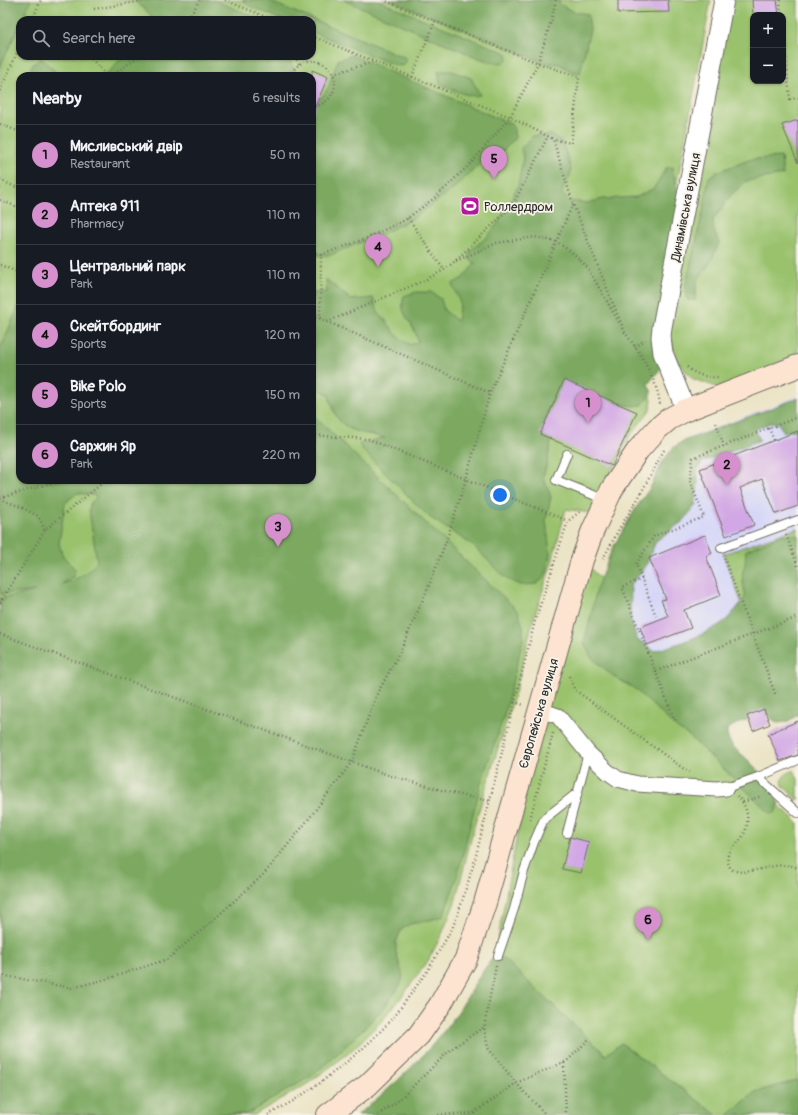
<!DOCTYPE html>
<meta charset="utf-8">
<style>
:root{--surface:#171b24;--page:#20242c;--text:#f1f3f6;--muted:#9ea1a6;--line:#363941;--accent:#d690ce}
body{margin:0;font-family:Pangolin,sans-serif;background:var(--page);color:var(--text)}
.controls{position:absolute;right:12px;top:12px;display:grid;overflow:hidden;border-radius:8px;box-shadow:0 1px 3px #0004}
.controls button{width:36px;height:36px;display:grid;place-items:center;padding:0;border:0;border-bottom:1px solid var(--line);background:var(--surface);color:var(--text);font:20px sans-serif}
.you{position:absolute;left:500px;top:495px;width:14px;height:14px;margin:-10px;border:3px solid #fff;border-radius:50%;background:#1a73e8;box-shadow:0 0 0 6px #1a73e833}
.badge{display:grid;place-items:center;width:26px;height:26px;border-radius:50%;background:var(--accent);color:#111;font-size:13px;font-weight:700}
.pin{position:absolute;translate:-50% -33px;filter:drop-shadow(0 1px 2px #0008)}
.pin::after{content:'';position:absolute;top:21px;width:14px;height:12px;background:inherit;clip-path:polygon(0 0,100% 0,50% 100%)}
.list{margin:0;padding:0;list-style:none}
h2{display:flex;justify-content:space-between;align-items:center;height:52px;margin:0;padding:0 16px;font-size:17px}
h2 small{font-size:13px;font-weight:400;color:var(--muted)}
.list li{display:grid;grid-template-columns:26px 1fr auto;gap:12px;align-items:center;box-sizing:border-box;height:60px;padding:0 16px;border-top:1px solid var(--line)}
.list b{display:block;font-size:15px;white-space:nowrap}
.list p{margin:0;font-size:13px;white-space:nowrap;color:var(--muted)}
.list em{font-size:13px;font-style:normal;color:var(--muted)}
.icon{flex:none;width:22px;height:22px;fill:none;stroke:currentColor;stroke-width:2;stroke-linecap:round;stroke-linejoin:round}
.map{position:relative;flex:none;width:798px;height:1115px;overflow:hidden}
.search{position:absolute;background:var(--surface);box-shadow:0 1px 3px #0004;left:16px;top:16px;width:300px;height:44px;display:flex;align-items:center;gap:10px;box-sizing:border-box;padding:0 14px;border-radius:12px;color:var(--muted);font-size:15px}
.panel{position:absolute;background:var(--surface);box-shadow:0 1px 3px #0004;left:16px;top:72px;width:300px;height:412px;border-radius:12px}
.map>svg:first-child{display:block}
.built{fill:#d6d7f8}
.green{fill:#9ac26d;stroke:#62764c;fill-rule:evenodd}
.forest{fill:#7ba860;stroke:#536a46;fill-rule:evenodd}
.building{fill:#d2a7e5}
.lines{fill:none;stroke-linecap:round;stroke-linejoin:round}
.service-casing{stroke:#6f6c61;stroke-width:10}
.minor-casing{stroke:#6f6c61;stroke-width:17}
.tertiary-casing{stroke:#6f6c61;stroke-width:21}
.secondary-casing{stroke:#6f6c61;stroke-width:24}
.path{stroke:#6f6c61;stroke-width:2.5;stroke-dasharray:1 3;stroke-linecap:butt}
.service{stroke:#fff;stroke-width:8}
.minor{stroke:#fff;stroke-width:15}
.tertiary{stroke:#fff;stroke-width:19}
.secondary{stroke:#fde4d1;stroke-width:22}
.labels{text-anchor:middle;stroke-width:3.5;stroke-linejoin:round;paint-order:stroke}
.poi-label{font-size:13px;fill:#2b2b2b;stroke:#f7f3e8;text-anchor:start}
.street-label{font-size:13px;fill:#2b2b2b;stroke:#f7f3e8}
</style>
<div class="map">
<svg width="798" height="1115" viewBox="0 0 798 1115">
<rect width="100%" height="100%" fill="#f7f3e8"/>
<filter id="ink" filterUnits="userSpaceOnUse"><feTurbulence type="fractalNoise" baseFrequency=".025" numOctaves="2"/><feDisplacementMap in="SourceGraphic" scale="8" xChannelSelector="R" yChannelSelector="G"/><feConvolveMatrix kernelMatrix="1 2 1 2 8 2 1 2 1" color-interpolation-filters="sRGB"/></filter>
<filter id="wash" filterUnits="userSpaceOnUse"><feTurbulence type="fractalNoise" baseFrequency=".012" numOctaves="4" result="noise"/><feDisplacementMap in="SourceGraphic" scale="16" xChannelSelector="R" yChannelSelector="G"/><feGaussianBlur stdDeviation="0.9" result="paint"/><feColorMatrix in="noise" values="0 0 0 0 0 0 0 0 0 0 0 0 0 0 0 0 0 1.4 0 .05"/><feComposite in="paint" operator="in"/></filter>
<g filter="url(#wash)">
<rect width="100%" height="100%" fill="#ece4c6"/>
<!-- built -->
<path class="built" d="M798 396V693L689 737 606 582 691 437Z"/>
<!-- green -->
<g class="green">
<path d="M0 0H711L650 328 645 385 652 400 650 410 630 436 590 513 566 509 552 562 532 624 515 693 475 823 455 902 442 934 428 961 403 995 379 1024 349 1053 307 1084 254 1115H0ZM20 20H312V56H20ZM20 76H312V480H20Z"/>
<path d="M731 0H798V368L720 388 693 379 677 361 669 335ZM753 15H783V81H753Z"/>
<path d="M798 528V584L744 609 723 554Z"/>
<path d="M582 560 604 582 643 678 798 823V1115H437L476 1058 540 710Z"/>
<path d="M794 770 798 779V800L783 786C780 776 786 774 794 770Z"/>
</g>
<!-- forest -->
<g class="forest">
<path d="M0 0H31L22 20H20V24L0 67Z"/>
<path d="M134 0H214L261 20H151V15Z"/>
<path d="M243 0H266L406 58V62L402 66 395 65 312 32V20H283L249 6Z"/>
<path d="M344 0H377L504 52 508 55 507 60C498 67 486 60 476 57Z"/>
<path d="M390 0H560L559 4 574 12 588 14 590 29 580 73 571 71 559 64 545 63Z"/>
<path d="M351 55 511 124 514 130 515 138 503 151 485 159 452 190 415 217 384 233 330 255 312 256V100L314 101 323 96 329 86 338 60Z"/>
<path d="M123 56H289L296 76H103L111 70Z"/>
<path d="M41 58 58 74 71 76H31V66Z"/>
<path d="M438 71H452L471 78 480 95C470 99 449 88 440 83Z"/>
<path d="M551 135 560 140 563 144 571 169 570 177 564 185 562 194 569 201 587 203 603 199 637 197 654 188 666 168 673 167 674 176 682 206 661 368 648 384 652 393 642 405 632 406 615 403 552 437 547 463 543 477 551 497 546 520 550 552 547 571 543 579 536 584 521 585 507 579 471 544 429 517 365 453 359 444 385 438C352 430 337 432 329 395L312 384V293L327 292 326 279 351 300 373 298 379 314 386 320 395 334 410 345 418 342C417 337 415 331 412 326 405 314 400 311 404 296L416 292H431L441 299 444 310 457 321 460 303 452 284 463 278 475 263 469 259 470 251 487 237 498 223 518 186 523 157 521 148 533 136Z"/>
<path d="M781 157 783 175 746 181 731 195 713 220 714 231 719 243 710 263 697 281 695 301 687 300 685 288 704 207 709 177 719 171 752 159Z"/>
<path d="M20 302V480H312V414L518 611 523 627V640L504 716 481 783 456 881 443 916 427 921 410 924 401 930 396 943V952L403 977 400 986 383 1009 343 1049 313 1075 247 1114 0 1115V599L35 591 0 594V350ZM77 493 94 495 96 498 90 504 89 510 97 562C86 574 78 579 62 584L74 576 75 570 71 564 63 556 59 544 65 503Z"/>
<path d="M798 398V430L784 432 777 422 770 423 755 429 760 440 702 462 697 471 698 481 695 506 682 522 656 541 645 568 630 585 631 591 630 617 637 640 644 643 654 651C678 644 704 636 725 621 732 615 739 605 745 598L742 574 745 564 746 550 782 535H798V715L787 722 777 723 768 715 742 721 727 729C726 746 741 752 751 763 762 774 773 789 779 804L775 813 771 814 689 736 678 729 635 689 613 676 591 657 584 642 591 615 596 590 612 549 636 508 650 488 663 461 673 448 683 441 697 436Z"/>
<path d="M502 957 606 1055 621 1043 717 1115H357C394 1086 429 1053 456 1015 469 996 478 975 493 958Z"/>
<path d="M798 1080V1115H728L755 1092Z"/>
</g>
<g id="blocks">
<!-- building -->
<g class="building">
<path d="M618 0H668L669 12 618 13Z"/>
<path d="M752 0H777L779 15H753Z"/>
<path d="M312 70 328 77 312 114Z"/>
<path d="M798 120V163L782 125Z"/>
<path d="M564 380 637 412 612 466 540 434Z"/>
<path d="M798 431V506L776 514 762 479 740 488 754 525 726 536 700 469Z"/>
<path d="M705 535 712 553 706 556 721 595 684 610 691 628 647 645 640 627 668 616 661 600 666 599 649 558Z"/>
<path d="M764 709 770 724 753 731 747 716Z"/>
<path d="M798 721V755L780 761 768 734Z"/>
<path d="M570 837 589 842 581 873 562 869Z"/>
</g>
</g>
</g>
<g filter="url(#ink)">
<use href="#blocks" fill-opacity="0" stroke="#6f6c61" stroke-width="1"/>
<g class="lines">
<!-- service casing -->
<g class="service-casing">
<g id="service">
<path d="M567 454 556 480 606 500"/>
<path d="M721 548 798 520"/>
<path d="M758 777 798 813"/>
<path d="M726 788 758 777 798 760"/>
<path d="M567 833 588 753"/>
<path d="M498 956 514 909 524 871 534 842 544 819 577 793"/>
</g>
</g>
<!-- minor casing -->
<g class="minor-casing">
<path id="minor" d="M540 710 558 716 588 753 608 772 618 779 637 784 717 789 726 788"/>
</g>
<!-- tertiary casing -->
<g class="tertiary-casing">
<path id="tertiary" d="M686 410 663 353 661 337 662 327 724 0"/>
</g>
<!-- secondary casing -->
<g class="secondary-casing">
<path id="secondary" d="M328 1115 368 1085 419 1035 440 1005 466 959 485 903 582 560 593 530 612 489 638 450 657 429 669 419 686 410 798 366"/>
</g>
<!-- path -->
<g class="path">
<path d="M225 0 273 20"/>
<path d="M383 0 538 63 579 77 571 143 553 139"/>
<path d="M780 0 781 15"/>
<path d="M94 9 148 0"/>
<path d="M32 20 41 0"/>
<path d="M185 20 194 10 199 0"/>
<path d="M783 31 790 99 798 98"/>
<path d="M312 36 510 117 553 139 573 204 625 333C640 351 658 382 660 405"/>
<path d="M89 56 107 76"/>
<path d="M295 56 299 64"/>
<path d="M333 74 373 62"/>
<path d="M111 76 139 56"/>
<path d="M290 76C305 45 346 66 332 94 328 102 321 105 312 107"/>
<path d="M412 77 435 21"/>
<path d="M0 91 20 46"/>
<path d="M0 124 20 132"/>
<path d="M0 180 20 189"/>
<path d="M0 200 20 208"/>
<path d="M408 218 444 270"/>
<path d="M312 252 321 255 320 319"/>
<path d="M321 255 365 239 405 220 437 196 472 162 510 117 538 63 551 21 556 0"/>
<path d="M456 261 497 243 535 237 557 242 574 254 587 267 620 324"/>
<path d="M0 265 20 273"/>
<path d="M312 315 490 393"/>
<path d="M327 322 423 281 444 270 453 263 512 206 516 199 548 136"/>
<path d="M635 347 645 340"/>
<path d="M687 367C696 375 707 378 719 377"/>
<path d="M716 423 724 446"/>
<path d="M769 428 774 441"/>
<path d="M312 435 368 439 568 521"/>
<path d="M0 498 62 480"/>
<path d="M0 499 21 507 38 516 45 530"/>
<path d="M786 535 798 566"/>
<path d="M724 558 776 696"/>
<path d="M603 559 619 529 639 497 664 450"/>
<path d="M642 579 622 587 676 723"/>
<path d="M0 603 45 530 106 480"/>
<path d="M656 616 636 564 654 536 704 517 690 481 693 458 798 417"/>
<path d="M0 634 385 774 452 793 489 801"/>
<path d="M656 671 798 617"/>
<path d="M569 676 575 690 684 769 690 772"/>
<path d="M514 702 524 705"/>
<path d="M737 796C748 805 750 822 744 834 738 847 720 851 731 869 748 879 776 858 798 868"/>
<path d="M743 802 762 796"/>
<path d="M530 819 553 733"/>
<path d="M496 966 484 1027 488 1048 516 1083 546 1115"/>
<path d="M0 975 72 988 110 978 168 959 210 923 264 874 304 825 352 762 376 696 400 652 428 588 447 539 466 479 490 393 573 204"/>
<path d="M564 1063 566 1115"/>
<path d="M268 1115 293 1101 320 1083 359 1052 380 1032 397 1013 428 970 452 929 459 911 474 863 535 621 568 521 582 510"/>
<path d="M378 1115 399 1100 451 1049 484 1027"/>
<path d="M438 1115 474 1113 516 1083 567 1061 589 1039"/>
</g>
<!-- service -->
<use href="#service" class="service"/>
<!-- minor -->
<use href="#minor" class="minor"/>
<!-- tertiary -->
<use href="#tertiary" class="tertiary"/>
<!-- secondary -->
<use href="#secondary" class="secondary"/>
</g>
</g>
<!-- icons -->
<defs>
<g id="stadium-square" transform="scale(1)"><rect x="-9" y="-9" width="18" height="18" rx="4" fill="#b5179e" stroke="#f7f3e8"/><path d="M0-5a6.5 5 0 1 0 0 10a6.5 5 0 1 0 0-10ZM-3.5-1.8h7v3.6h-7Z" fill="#fff"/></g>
</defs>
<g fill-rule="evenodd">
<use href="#stadium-square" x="470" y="206"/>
</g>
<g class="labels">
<!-- poi labels -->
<g class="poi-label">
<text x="484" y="211">Роллердром</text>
</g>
<!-- street labels -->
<g class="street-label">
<text transform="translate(685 207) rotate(-79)" y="5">Динамівська вулиця</text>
<text transform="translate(538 713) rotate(-74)" y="5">Європейська вулиця</text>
</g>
</g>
</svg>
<div class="controls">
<button>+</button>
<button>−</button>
</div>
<div class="you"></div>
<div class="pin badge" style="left:588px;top:423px">1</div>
<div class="pin badge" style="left:727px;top:485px">2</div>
<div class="pin badge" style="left:278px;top:547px">3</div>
<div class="pin badge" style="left:378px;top:267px">4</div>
<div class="pin badge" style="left:494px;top:179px">5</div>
<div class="pin badge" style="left:648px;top:940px">6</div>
<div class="search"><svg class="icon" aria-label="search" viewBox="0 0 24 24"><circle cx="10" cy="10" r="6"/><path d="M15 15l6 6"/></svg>Search here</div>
<section class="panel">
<h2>Nearby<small>6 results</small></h2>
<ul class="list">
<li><span class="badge">1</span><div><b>Мисливський двір</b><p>Restaurant</p></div><em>50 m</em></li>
<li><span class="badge">2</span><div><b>Аптека 911</b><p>Pharmacy</p></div><em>110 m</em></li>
<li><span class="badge">3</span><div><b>Центральний парк</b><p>Park</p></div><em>110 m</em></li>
<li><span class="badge">4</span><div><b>Скейтбординг</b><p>Sports</p></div><em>120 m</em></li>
<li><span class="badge">5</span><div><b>Bike Polo</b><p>Sports</p></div><em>150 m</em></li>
<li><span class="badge">6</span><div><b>Саржин Яр</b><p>Park</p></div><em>220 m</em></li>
</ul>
</section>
</div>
